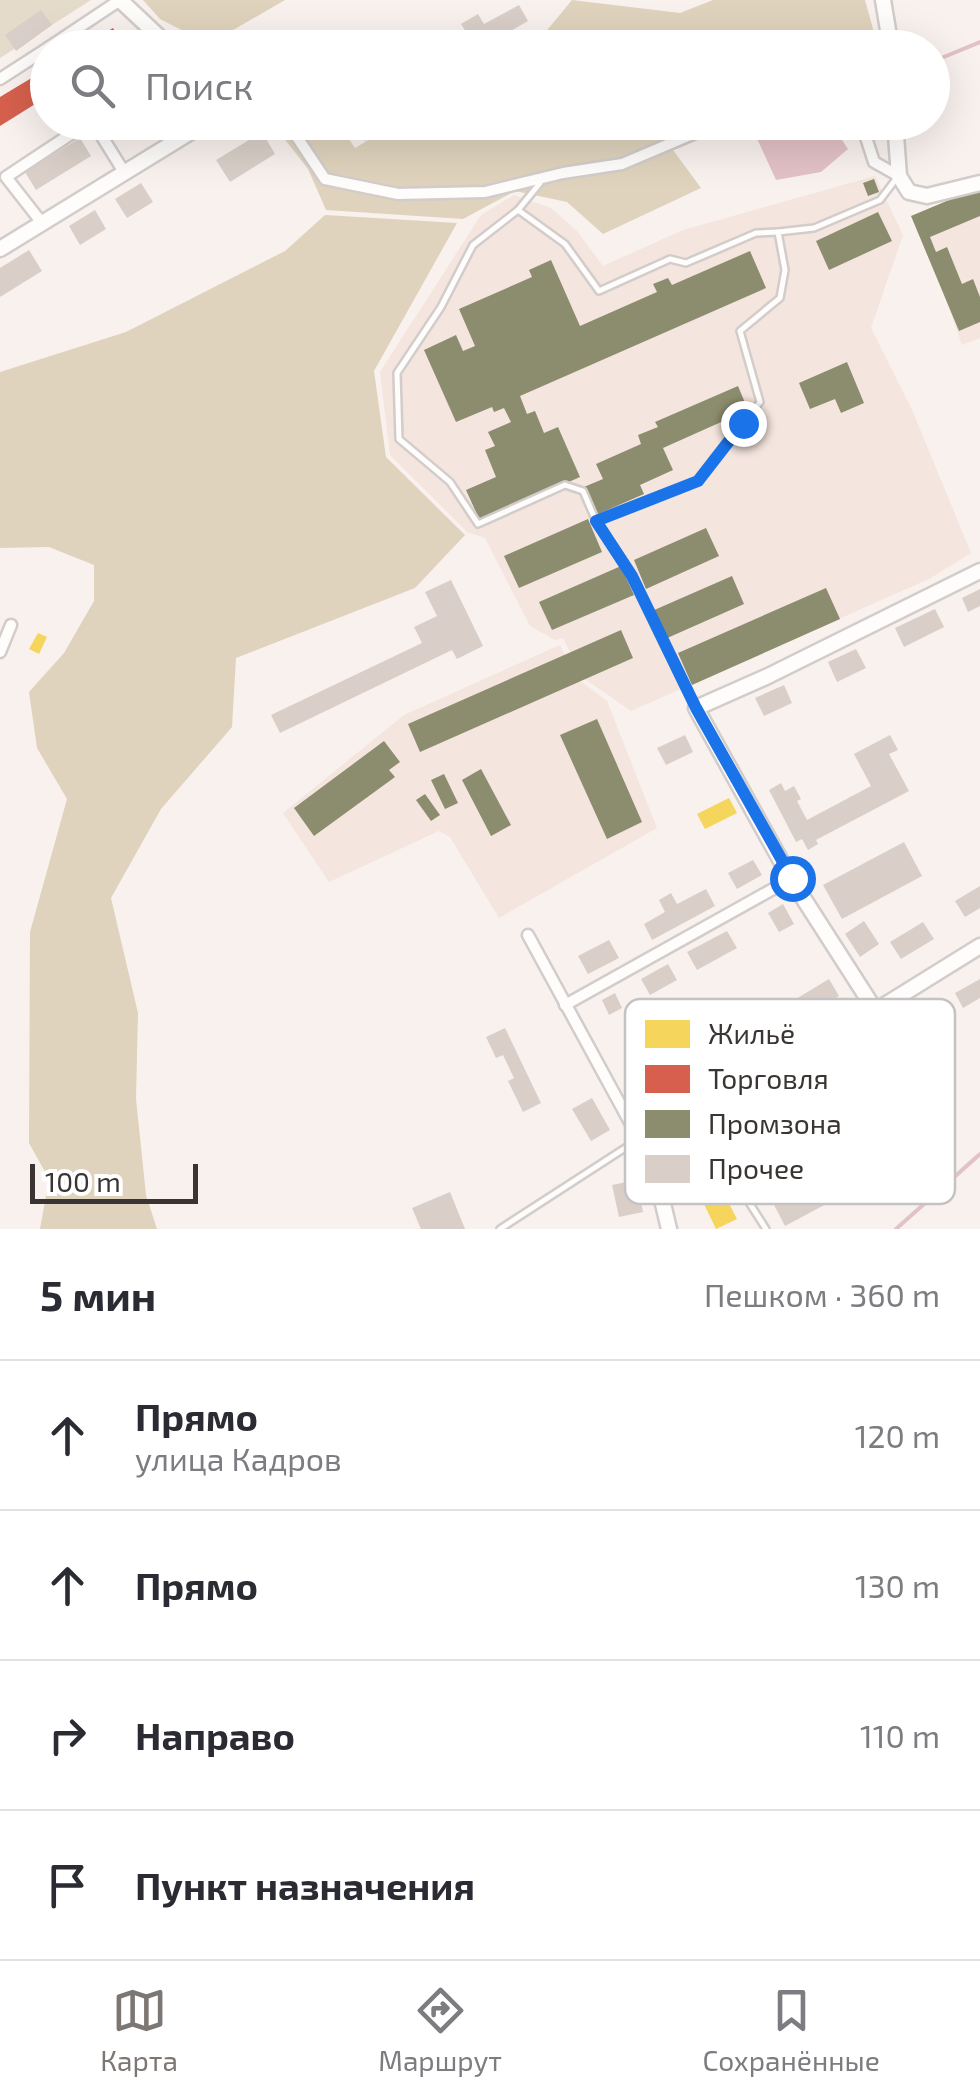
<!DOCTYPE html>
<html lang="ru">
<meta charset="utf-8">
<style>
:root{--surface:#fff;--page:#f2f2f3;--text:#2b2b33;--muted:#7c7c81;--line:#e1e1e2;--accent:#7d7774}
body{margin:0;font-family:"Exo 2",sans-serif;background:var(--page);color:var(--text)}
.scale{position:absolute;left:30px;bottom:25px;width:168px;box-sizing:border-box;padding-left:10px;border:5px solid #3a3532;border-top:0;font-size:28px;line-height:35px;white-space:nowrap;color:#3a3532;-webkit-text-stroke:8px #fff;paint-order:stroke}
.stop{position:absolute;width:30px;height:30px;margin:-22px;border:8px solid #1a73e8;border-radius:50%;background:#fff}
.stop.end{background:#1a73e8;border-color:#fff;box-shadow:0 2px 10px #0008}
.list{margin:0;padding:0;list-style:none}
h2{display:flex;justify-content:space-between;align-items:center;height:130px;margin:0;padding:0 40px;font-size:42px}
h2 small{font-size:32px;font-weight:400;color:var(--muted)}
.list li{display:grid;grid-template-columns:65px 1fr auto;gap:30px;align-items:center;box-sizing:border-box;height:150px;padding:0 40px;border-top:2px solid var(--line)}
.list b{display:block;font-size:38px;white-space:nowrap}
.list p{margin:0;font-size:32px;white-space:nowrap;color:var(--muted)}
.list em{font-size:32px;font-style:normal;color:var(--muted)}
.icon{flex:none;width:55px;height:55px;fill:none;stroke:currentColor;stroke-width:2;stroke-linecap:round;stroke-linejoin:round}
.map{position:relative;flex:none;width:980px;height:1229px;overflow:hidden}
.search{position:absolute;background:var(--surface);box-shadow:0 10px 40px #0002;left:30px;right:30px;top:30px;height:110px;display:flex;align-items:center;gap:25px;box-sizing:border-box;padding:0 35px;border-radius:55px;color:var(--muted);font-size:38px}
.sheet{height:730px;background:var(--surface)}
nav{display:flex;justify-content:space-around;align-items:center;box-sizing:border-box;height:140px;border-top:2px solid var(--line);background:var(--surface);font-size:28px;color:var(--muted)}
nav a{display:grid;justify-items:center;gap:5px}
nav .on{color:var(--accent)}
.map>svg:first-child{display:block}
.built{fill:#f4e5de}
.green{fill:#e5dbcb}
.forest{fill:#dfd3bd}
.water{fill:#e3c2c7}
.homes{fill:#f6d55c}
.shops{fill:#d6604d}
.industry{fill:#8c8c6e}
.lines{fill:none;stroke-linecap:round;stroke-linejoin:round}
.stream{stroke:#e3c2c7;stroke-width:4}
.building{fill:#d9cfc8}
.lane-casing{stroke:#d2ccca;stroke-width:10}
.street-casing{stroke:#d2ccca;stroke-width:15}
.secondary-casing{stroke:#d2ccca;stroke-width:19}
.lane{stroke:#fefdfc;stroke-width:5}
.street{stroke:#fefdfc;stroke-width:10}
.secondary{stroke:#fefdfc;stroke-width:14}
.route{stroke:#1a73e8;stroke-width:12}
.key{fill:#fff;stroke:#c4c2c2;stroke-width:2.5}
.key-label{font-size:28px;fill:#3a3532}
</style>
<div class="map">
<svg width="980" height="1229" viewBox="0 0 980 1229">
<rect width="100%" height="100%" fill="#f9f1ee"/>
<!-- built -->
<g class="built">
<path d="M875 176 903 235 871 328 913 412 971 553 929 579 631 711 582 677 563 638 555 640 530 626 485 538 467 532 390 455 380 372 481 215 514 195 551 208 577 231 603 266 683 230Z"/>
<path d="M980 190V338L962 345 918 221Z"/>
<path d="M560 645 575 677 607 701 657 828 499 918 450 837 439 831 329 882 283 813 404 715Z"/>
</g>
<!-- green -->
<path class="green" d="M0 0H91L0 58Z"/>
<!-- forest -->
<g class="forest">
<path d="M143 0H285L209 44 160 19Z"/>
<path d="M572 0 680 13 713 0H865L878 47H860L849 36C827 45 792 58 771 41L748 48 520 47 544 34Z"/>
<path d="M272 123H338L355 148 397 123H658L665 139 701 188 603 234 567 202 515 191 463 219 326 210 308 169Z"/>
<path d="M325 215 457 223 374 371 386 457 465 535 415 588 236 658 232 727 161 809 111 898 138 1013 136 1099 146 1195 157 1229H40L49 1179 29 1143 30 932 67 799 37 748 29 692 64 653 94 601V565L49 547 0 548V372L126 332 285 251Z"/>
</g>
<!-- water -->
<path class="water" d="M779 122 831 123 848 149 821 172 776 180 754 132Z"/>
<!-- homes -->
<g class="homes">
<path d="M38 633 47 637 39 654 29 649Z"/>
<path d="M729 798 737 813 705 829 697 814Z"/>
<path d="M722 1190 737 1219 716 1229 702 1200Z"/>
</g>
<!-- shops -->
<g class="shops">
<path d="M113 28 125 48H81Z"/>
<path d="M48 68V96L0 126V97Z"/>
</g>
<!-- industry -->
<g class="industry">
<path d="M874 179 879 192 868 196 863 183Z"/>
<path d="M980 187V216L930 237 936 252 947 247 962 284 973 279 980 297V322L959 331 911 216Z"/>
<path d="M878 212 892 241 829 270 816 241Z"/>
<path d="M750 251 766 288 520 396 527 414 535 411 544 433 558 427 580 477 480 521 466 490 496 477 485 450 495 446 488 432 511 422 504 408 494 412 492 407 456 422 424 350 456 335 463 351 475 346 459 309 532 277 529 270 551 260 580 326 657 292 653 284 668 278 672 285Z"/>
<path d="M847 362 864 403 841 413 835 399 810 409 799 383Z"/>
<path d="M738 386 748 410 663 448 673 470 640 485 644 494 596 515 584 487 603 479 596 464 641 444 638 435 658 427 655 422Z"/>
<path d="M588 519 602 552 519 588 504 556Z"/>
<path d="M706 528 719 556 646 589 634 560Z"/>
<path d="M621 566 634 595 552 630 539 602Z"/>
<path d="M732 576 744 604 665 639 652 611Z"/>
<path d="M826 588 840 619 692 685 678 653Z"/>
<path d="M621 630 633 658 420 752 408 724Z"/>
<path d="M597 719 642 822 607 839 560 735Z"/>
<path d="M384 741 400 762 389 770 395 777 314 836 294 808Z"/>
<path d="M481 769 511 825 491 836 462 780Z"/>
<path d="M444 774 458 803 445 809 431 780Z"/>
<path d="M425 794 440 815 431 821 416 800Z"/>
</g>
<g class="lines">
<!-- stream -->
<g class="stream">
<path d="M932 58 939 59 980 42"/>
<path d="M896 1229 980 1154"/>
</g>
</g>
<!-- building -->
<g class="building">
<path d="M519 5 528 21 495 40 498 45 494 48H439L466 32 461 24 478 14 484 24Z"/>
<path d="M41 10 52 25 16 51 5 35Z"/>
<path d="M103 122H140L113 139Z"/>
<path d="M354 122H387L390 126 365 141Z"/>
<path d="M262 132 275 154 230 182 216 160Z"/>
<path d="M80 138 91 156 36 190 25 172Z"/>
<path d="M141 183 153 202 127 218 115 199Z"/>
<path d="M95 210 106 229 80 245 69 226Z"/>
<path d="M29 250 42 271 0 297V268Z"/>
<path d="M451 580 483 646 457 659 452 650 280 733 271 715 422 643 414 627 437 616 425 592Z"/>
<path d="M980 589V606L968 612 962 598Z"/>
<path d="M935 609 944 627 904 647 895 628Z"/>
<path d="M856 649 866 668 837 682 828 662Z"/>
<path d="M784 685 792 703 764 716 755 698Z"/>
<path d="M685 735 693 752 666 765 657 748Z"/>
<path d="M890 735 898 750 889 754 909 791 816 840 818 844 808 850 802 839 796 842 769 790 781 783 785 791 794 786 801 799 797 801 807 820 871 786 854 754Z"/>
<path d="M904 842 922 876 842 919 823 885Z"/>
<path d="M753 860 762 875 737 889 728 873Z"/>
<path d="M980 886V908L965 917 955 901Z"/>
<path d="M706 889 715 906 652 940 644 924 665 912 659 900 671 893 677 904Z"/>
<path d="M783 904 794 924 779 932 768 913Z"/>
<path d="M864 921 879 944 860 957 845 934Z"/>
<path d="M923 922 934 939 901 959 890 942Z"/>
<path d="M727 931 737 948 697 970 687 952Z"/>
<path d="M609 940 619 958 588 974 578 956Z"/>
<path d="M668 964 677 980 650 995 641 979Z"/>
<path d="M829 979 839 996 802 1019 791 1002Z"/>
<path d="M980 979V998L963 1008 955 993Z"/>
<path d="M615 993 622 1008 609 1015 602 1000Z"/>
<path d="M505 1028 541 1103 523 1112 508 1081 514 1078 503 1055 496 1058 486 1037Z"/>
<path d="M592 1098 610 1130 591 1141 572 1109Z"/>
<path d="M848 1160 862 1185 785 1226 772 1201Z"/>
<path d="M636 1180 643 1212 619 1217 612 1185Z"/>
<path d="M450 1192 465 1229H421L412 1208Z"/>
</g>
<g class="lines">
<!-- lane casing -->
<g class="lane-casing">
<g id="lane">
<path d="M540 183 518 210 473 245 441 307 397 373 399 439 450 482 478 524 565 485 583 491 596 521 631 576 696 708"/>
<path d="M518 210 565 244 599 291 670 259 686 263 756 233 778 232"/>
<path d="M596 521 698 481 760 402 740 331 780 298 785 270 778 232 814 228 880 200 896 179"/>
<path d="M726 1130 736 1182 766 1229"/>
<path d="M500 1229 639 1139"/>
</g>
</g>
<!-- street casing -->
<g class="street-casing">
<g id="street">
<path d="M48 48 120 0"/>
<path d="M0 79 48 48"/>
<path d="M93 122 124 172"/>
<path d="M287 122 325 179 398 194 485 192 563 173 622 164 721 122"/>
<path d="M861 122 874 162 899 176"/>
<path d="M42 223 6 177 89 122"/>
<path d="M0 652 11 625"/>
<path d="M528 935 639 1139 658 1183"/>
<path d="M565 1005 791 879"/>
</g>
</g>
<!-- secondary casing -->
<g class="secondary-casing">
<g id="secondary">
<path d="M120 0 171 48"/>
<path d="M883 0 891 48"/>
<path d="M895 122 899 176 909 192 927 196 980 183"/>
<path d="M0 249 207 122"/>
<path d="M875 1010 791 879 696 708 766 677 980 571"/>
<path d="M669 1229 658 1183 698 1156 725 1127 744 1100 774 1074 980 946"/>
</g>
</g>
<!-- lane -->
<use href="#lane" class="lane"/>
<!-- street -->
<use href="#street" class="street"/>
<!-- secondary -->
<use href="#secondary" class="secondary"/>
</g>
<g class="lines">
<!-- route -->
<path class="route" d="M743 423 698 481 596 521 632 576 696 708 792 878"/>
</g>
<!-- legend -->
<rect x="625" y="999" width="330" height="205" rx="15" class="key"/>
<rect x="645" y="1020" width="45" height="28" fill="#f6d55c"/>
<rect x="645" y="1065" width="45" height="28" fill="#d6604d"/>
<rect x="645" y="1110" width="45" height="28" fill="#8c8c6e"/>
<rect x="645" y="1155" width="45" height="28" fill="#d9cfc8"/>
<g class="key-label">
<text x="708" y="1044">Жильё</text>
<text x="708" y="1089">Торговля</text>
<text x="708" y="1134">Промзона</text>
<text x="708" y="1179">Прочее</text>
</g>
</svg>
<div class="scale">100 m</div>
<div class="stop" style="left:792px;top:878px"></div>
<div class="stop end" style="left:743px;top:423px"></div>
<div class="search"><svg class="icon" aria-label="search" viewBox="0 0 24 24"><circle cx="10" cy="10" r="6"/><path d="M15 15l6 6"/></svg>Поиск</div>
</div>
<section class="sheet">
<h2>5 мин<small>Пешком · 360 m</small></h2>
<ul class="list">
<li><svg class="icon" aria-label="ahead" viewBox="0 0 24 24"><path d="M12 20V5M6 11l6-6 6 6"/></svg><div><b>Прямо</b><p>улица Кадров</p></div><em>120 m</em></li>
<li><svg class="icon" aria-label="ahead" viewBox="0 0 24 24"><path d="M12 20V5M6 11l6-6 6 6"/></svg><div><b>Прямо</b></div><em>130 m</em></li>
<li><svg class="icon" aria-label="right" viewBox="0 0 24 24"><path d="M7 20v-9h11M14 6l5 5-5 5"/></svg><div><b>Направо</b></div><em>110 m</em></li>
<li><svg class="icon" aria-label="arrive" viewBox="0 0 24 24"><path d="M6 21V4h12l-3 4 3 4H6"/></svg><div><b>Пункт назначения</b></div></li>
</ul>
</section>
<nav>
<a class="on"><svg class="icon" aria-label="map" viewBox="0 0 24 24"><path d="M3 6l6-2 6 2 6-2v14l-6 2-6-2-6 2zM9 4v14M15 6v14"/></svg>Карта</a>
<a><svg class="icon" aria-label="directions" viewBox="0 0 24 24"><path d="M12 3l9 9-9 9-9-9zM9 14v-3h6M13 9l2 2-2 2"/></svg>Маршрут</a>
<a><svg class="icon" aria-label="saved" viewBox="0 0 24 24"><path d="M7 4h10v16l-5-4-5 4z"/></svg>Сохранённые</a>
</nav>
